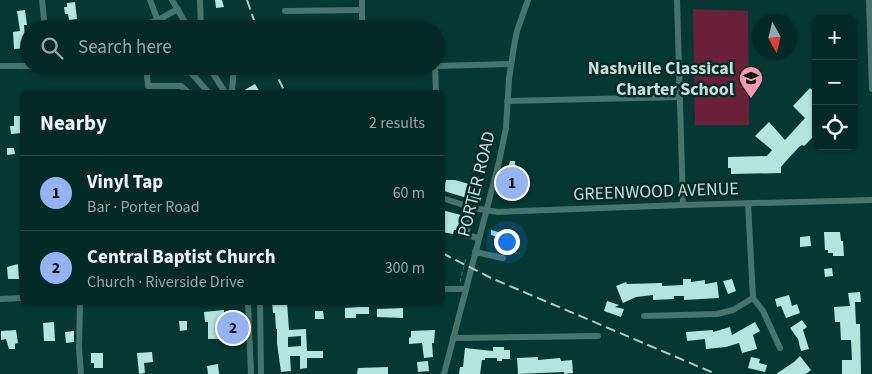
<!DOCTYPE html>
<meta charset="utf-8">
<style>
:root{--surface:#042a26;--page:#123632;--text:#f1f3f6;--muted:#97a7a7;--line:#254643;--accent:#95b2f1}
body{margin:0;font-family:"Source Sans 3",sans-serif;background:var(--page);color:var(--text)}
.controls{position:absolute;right:15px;top:15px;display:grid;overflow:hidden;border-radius:8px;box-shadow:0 1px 4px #0004}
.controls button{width:45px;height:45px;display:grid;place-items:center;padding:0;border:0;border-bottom:1px solid var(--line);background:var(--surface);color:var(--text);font:25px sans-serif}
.compass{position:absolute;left:752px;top:15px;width:45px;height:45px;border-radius:50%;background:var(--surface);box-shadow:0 1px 4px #0004;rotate:172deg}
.you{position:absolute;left:506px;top:241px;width:18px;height:18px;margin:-12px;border:4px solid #fff;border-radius:50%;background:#1a73e8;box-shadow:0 0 0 8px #1a73e833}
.badge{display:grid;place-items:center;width:32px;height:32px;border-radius:50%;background:var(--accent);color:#111;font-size:16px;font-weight:700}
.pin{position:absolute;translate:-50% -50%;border:2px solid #fff;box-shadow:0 1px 5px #0006}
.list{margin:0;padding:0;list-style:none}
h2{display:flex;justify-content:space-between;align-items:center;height:65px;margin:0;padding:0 20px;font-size:21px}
h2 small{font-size:16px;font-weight:400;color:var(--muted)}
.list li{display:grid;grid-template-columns:32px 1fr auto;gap:15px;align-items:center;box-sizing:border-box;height:75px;padding:0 20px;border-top:1px solid var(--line)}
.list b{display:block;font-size:19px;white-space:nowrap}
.list p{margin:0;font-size:16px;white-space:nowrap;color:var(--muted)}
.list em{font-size:16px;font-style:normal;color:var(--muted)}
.icon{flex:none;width:28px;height:28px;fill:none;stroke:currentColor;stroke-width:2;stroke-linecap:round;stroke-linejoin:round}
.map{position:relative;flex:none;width:872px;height:374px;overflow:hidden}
.search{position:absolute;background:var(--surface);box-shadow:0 1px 4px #0004;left:20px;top:20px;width:425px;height:55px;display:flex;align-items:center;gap:12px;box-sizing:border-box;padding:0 18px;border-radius:28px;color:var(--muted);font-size:19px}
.panel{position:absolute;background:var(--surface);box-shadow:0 1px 4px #0004;left:20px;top:90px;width:425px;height:215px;border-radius:8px}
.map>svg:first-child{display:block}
.green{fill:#6b203a}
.building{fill:#b4e5dc;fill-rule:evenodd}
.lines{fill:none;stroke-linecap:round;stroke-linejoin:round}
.path{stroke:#527a75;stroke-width:1;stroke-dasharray:4 2.5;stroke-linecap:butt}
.minor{stroke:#47756d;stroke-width:6}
.rail{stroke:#b0cbc6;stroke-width:2;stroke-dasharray:10 5;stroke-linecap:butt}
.labels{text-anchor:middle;stroke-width:5;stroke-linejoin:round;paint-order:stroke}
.poi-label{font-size:18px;font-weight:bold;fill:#c7dfda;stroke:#072c27;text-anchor:end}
.street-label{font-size:18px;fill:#c7dfda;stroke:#072c27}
</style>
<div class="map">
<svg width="872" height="374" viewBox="0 0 872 374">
<rect width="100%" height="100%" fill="#053832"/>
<!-- green -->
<path class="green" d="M693 9 748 11 749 125H695Z"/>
<!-- building -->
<g class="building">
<path d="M215 0H222L224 7 216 8Z"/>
<path d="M75 2 77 19 69 20 68 14H65L64 7H67V3Z"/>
<path d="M25 10 27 25H24L25 40 29 39V48L14 49 13 32 20 31 17 11Z"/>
<path d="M255 84 260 92H241Z"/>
<path d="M810 88 816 94V134L804 146 802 145 799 147 786 161 781 167V173L731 174V168H728V157L767 156 772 150 755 136 769 122 785 140 805 118 793 106Z"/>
<path d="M14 116H22V133L11 134 10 126H14Z"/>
<path d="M7 148H14L15 154 7 155Z"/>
<path d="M510 161H515L516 194 505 193 502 191Z"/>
<path d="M446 180H455L483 188 480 202 444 191Z"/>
<path d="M442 210 461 215 457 230H454L453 234 442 232Z"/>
<path d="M491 230 506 234 503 247 495 246 497 237 491 235Z"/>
<path d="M824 232H840L841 241H843L844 256H833V253H828V250H825Z"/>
<path d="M810 236 811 246 800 247V237Z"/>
<path d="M18 264 19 279H8L7 267Z"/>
<path d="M832 268 833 276 825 277 824 269Z"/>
<path d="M683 279H691V282L705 280V284L717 282 719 298 684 300V296H674V299L653 300V295L636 297 623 303 616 286 626 282 627 284 662 283V286L683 285Z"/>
<path d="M732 279 736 291 728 294 723 281Z"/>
<path d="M860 292 861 302H855L856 324H860L861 374H842V360H852L851 340H841L840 322H835L834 307 850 306 848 293Z"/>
<path d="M789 295 792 306 797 304 800 313 786 318 781 306 777 307 775 299Z"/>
<path d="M607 301 619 305 615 307 624 309 621 317 604 311Z"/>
<path d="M272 302H287L289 330 306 329 307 351H323V358H307V368L300 369V356H290L291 371 281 372 277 343V329H276L275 313H273ZM301 336V346L288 347V337Z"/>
<path d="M359 307H369V314H356V318H345V308Z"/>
<path d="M403 308V318L377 317V309Z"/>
<path d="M224 310V321H219V339H208V322H205L204 312Z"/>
<path d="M315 311H323L324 319H315Z"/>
<path d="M802 320 807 327 803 330 809 349 801 351 798 339 790 328Z"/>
<path d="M179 321H187V330L180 331Z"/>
<path d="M54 322 55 341H44L43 323Z"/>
<path d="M755 322 760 331 753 335 757 349 742 353 739 343 726 347 706 349 705 339 687 341 686 332 713 330V332L730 327 732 335Z"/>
<path d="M16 330 18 343 15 344V349H9L6 339 1 340V331Z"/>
<path d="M435 330 434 343H432L433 357 424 358 422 343 409 344V338L411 337V331Z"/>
<path d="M74 331V342L66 343 65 332Z"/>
<path d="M493 347H504V350H510V359H502V361H497V358H485V360H482L480 374H459L460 367H463L465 348 493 351Z"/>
<path d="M152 352 153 362 144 363 145 373 139 374 137 353Z"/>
<path d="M91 353H103V368H94V363H91Z"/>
<path d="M800 356 811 370 806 374H776L794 362Z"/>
<path d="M538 357V360L560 358 561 361 572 360 573 373 564 374V372L518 374 517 358Z"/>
<path d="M751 357 760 359 759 363 767 365 765 372 748 368Z"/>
<path d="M428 361 429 371 418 372 417 362Z"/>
<path d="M218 364 219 374H208L207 366Z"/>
<path d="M388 367V374H357L358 368Z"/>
</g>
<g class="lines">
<!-- path -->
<path class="path" d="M460 282 466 258"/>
<!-- minor -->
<g class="minor">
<path d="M42 0 45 29"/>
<path d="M150 0 161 29"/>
<path d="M172 0 189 29"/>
<path d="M200 0 201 29"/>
<path d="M677 0 683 205"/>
<path d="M869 0 872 89"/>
<path d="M285 11 362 10"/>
<path d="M131 29 158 20 178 9"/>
<path d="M362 29V0"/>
<path d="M0 66H29"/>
<path d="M146 66 148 86H181L188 92"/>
<path d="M185 66 208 92"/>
<path d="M208 66 225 92"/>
<path d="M211 66H288"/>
<path d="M435 66 436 92"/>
<path d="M436 66 511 64"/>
<path d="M232 91 234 67"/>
<path d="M507 101 680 97"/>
<path d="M442 198 473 208 498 212 683 205 872 200"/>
<path d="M748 203 753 298 763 311 780 348"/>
<path d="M471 215 466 235 478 238"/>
<path d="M475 252 503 258"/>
<path d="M442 289H466"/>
<path d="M0 299 22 298"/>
<path d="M80 302 79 348 81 374"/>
<path d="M248 302 251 374"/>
<path d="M260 302 261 374"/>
<path d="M644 316 717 314 733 310 753 298"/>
<path d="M453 338 598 336"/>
<path d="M444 374 499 162 506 128 509 79 514 46 517 31 528 0"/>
</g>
<!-- rail -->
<g class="rail">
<path d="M247 0 257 29"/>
<path d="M272 66 285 92"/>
<path d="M442 253 491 278 716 374"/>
</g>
</g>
<!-- icons -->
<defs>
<g id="school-pin" transform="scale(1.25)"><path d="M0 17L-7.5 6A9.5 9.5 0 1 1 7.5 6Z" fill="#f19ab1" stroke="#072c27"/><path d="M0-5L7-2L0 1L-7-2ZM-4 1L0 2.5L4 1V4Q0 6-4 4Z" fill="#111"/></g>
</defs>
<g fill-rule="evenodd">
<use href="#school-pin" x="751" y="78"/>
</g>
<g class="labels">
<!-- poi labels -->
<g class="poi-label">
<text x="734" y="74">Nashville Classical<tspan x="734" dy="21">Charter School</tspan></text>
</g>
<!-- street labels -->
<g class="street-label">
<text transform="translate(476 184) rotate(-76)" y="6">PORTER ROAD</text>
<text transform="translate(656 191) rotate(-2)" y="6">GREENWOOD AVENUE</text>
</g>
</g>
</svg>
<div class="controls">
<button>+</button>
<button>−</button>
<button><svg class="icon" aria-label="locate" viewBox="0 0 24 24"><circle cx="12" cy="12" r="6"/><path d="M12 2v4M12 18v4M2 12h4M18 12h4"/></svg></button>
</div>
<svg class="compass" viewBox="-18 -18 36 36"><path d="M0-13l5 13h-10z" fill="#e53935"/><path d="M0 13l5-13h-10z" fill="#97a7a7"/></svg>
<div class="you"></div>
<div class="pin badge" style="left:512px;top:183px">1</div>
<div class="pin badge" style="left:233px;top:328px">2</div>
<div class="search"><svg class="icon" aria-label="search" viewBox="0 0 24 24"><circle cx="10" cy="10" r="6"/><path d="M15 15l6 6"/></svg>Search here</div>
<section class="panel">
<h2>Nearby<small>2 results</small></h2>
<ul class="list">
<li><span class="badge">1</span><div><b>Vinyl Tap</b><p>Bar · Porter Road</p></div><em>60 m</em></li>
<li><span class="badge">2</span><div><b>Central Baptist Church</b><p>Church · Riverside Drive</p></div><em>300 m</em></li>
</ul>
</section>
</div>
